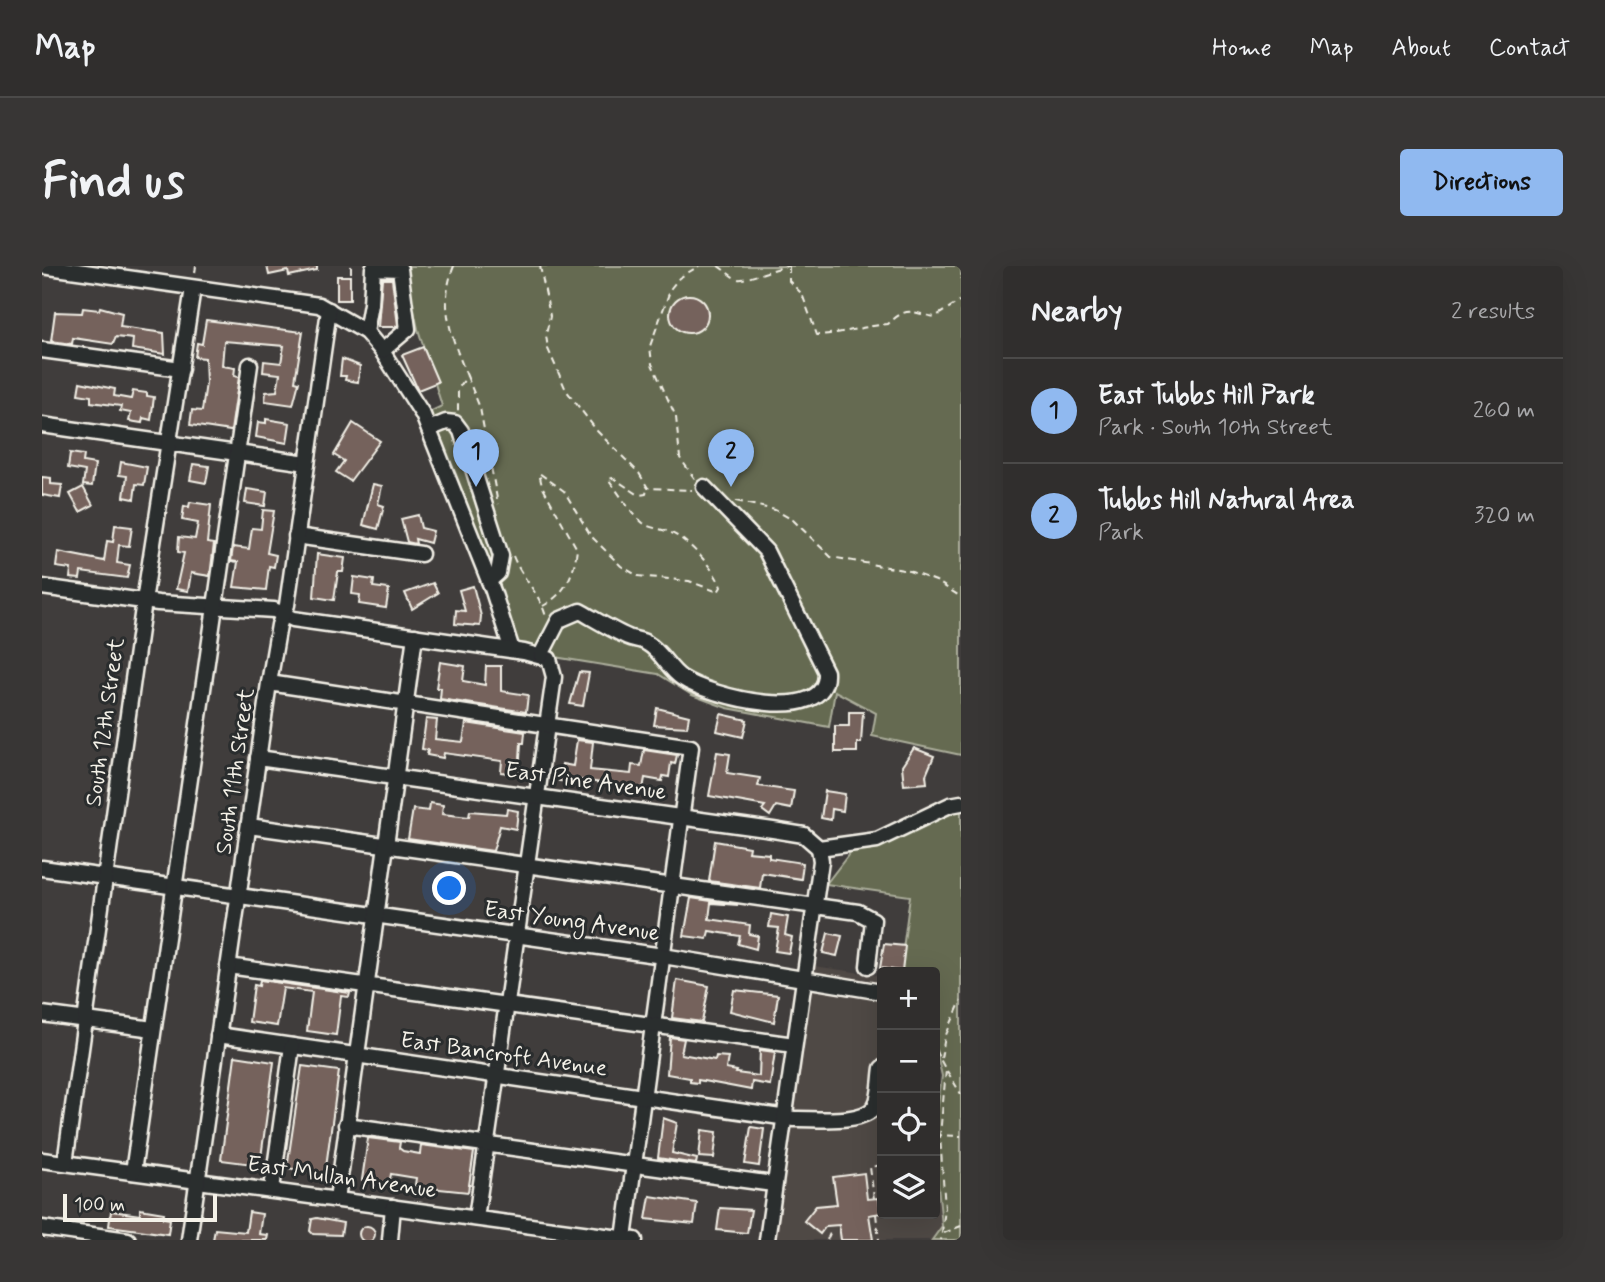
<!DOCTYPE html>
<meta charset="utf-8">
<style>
:root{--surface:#302e2d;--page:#383635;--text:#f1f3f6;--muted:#a8a8aa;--line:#4b4a49;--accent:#90b9f0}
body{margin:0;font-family:Mynerve,sans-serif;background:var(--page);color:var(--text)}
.controls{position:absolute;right:21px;bottom:21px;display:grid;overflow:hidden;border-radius:7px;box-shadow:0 7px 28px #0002}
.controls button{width:63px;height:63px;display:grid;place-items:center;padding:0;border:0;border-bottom:2px solid var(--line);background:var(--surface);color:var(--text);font:35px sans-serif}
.scale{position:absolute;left:21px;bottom:18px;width:154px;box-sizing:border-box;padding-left:7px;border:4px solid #f4f1e8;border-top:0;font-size:19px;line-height:24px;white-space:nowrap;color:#f4f1e8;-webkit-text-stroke:5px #2a2d2e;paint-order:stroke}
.you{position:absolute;left:408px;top:623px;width:24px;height:24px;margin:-18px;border:5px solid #fff;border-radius:50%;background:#1a73e8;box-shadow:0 0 0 10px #1a73e833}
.badge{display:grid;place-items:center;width:46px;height:46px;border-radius:50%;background:var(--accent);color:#111;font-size:23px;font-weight:700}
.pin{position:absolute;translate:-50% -58px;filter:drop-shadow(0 2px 4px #0008)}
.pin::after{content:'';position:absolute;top:37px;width:24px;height:21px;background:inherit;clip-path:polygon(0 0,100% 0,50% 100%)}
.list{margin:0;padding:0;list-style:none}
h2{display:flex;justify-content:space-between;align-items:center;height:91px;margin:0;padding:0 28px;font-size:30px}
h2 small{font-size:23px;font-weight:400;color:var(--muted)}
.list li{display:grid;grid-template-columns:46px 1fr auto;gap:21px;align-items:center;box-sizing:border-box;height:105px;padding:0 28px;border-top:2px solid var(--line)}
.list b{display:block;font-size:26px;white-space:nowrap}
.list p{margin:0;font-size:23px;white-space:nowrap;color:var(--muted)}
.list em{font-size:23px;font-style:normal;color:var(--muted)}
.icon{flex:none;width:38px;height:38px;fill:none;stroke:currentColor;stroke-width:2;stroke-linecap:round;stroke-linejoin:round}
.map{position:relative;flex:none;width:919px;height:974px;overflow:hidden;border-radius:7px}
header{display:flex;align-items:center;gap:42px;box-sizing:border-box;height:98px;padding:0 35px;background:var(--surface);border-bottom:2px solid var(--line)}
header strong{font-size:33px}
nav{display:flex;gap:38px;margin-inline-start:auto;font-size:24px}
.intro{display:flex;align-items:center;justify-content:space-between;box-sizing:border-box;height:168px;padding:0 42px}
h1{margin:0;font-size:49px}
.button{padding:18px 32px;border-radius:7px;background:var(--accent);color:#111;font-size:24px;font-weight:700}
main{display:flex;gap:42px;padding:0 42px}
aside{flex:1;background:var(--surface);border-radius:7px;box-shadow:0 7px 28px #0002}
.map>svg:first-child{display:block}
.built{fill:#504845}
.green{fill:#656b51;stroke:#acae9c;stroke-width:2}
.building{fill:#74625b;stroke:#f4f1e8;stroke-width:2}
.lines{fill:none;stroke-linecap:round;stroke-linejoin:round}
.minor-casing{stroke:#f4f1e8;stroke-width:19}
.path{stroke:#f4f1e8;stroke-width:2;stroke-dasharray:7 5;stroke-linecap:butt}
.minor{stroke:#2a2d2e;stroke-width:14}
.labels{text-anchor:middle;stroke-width:6;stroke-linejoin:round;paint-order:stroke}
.street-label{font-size:23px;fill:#f4f1e8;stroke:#2a2d2e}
</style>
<header>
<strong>Map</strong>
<nav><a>Home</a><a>Map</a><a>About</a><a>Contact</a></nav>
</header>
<div class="intro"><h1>Find us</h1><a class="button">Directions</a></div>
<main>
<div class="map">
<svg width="919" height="974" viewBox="0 0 919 974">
<rect width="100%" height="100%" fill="#403d3c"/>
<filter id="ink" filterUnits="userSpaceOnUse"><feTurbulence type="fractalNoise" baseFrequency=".0143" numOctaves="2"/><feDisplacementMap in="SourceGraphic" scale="14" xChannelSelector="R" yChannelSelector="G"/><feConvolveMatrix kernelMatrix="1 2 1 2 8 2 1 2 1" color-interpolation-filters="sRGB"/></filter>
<g filter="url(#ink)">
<!-- built -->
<path class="built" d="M772 700 840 710V948H893V890L900 960 890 974H736L735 952Z"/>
<!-- green -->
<g class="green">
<path d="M362 0H919V489L830 470 834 447 793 425 787 461 685 442 650 429 616 408 470 384 381 149 400 140 376 63Z"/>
<path d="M919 543V974H890L900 960 893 890V860L900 810 893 780V706H858L868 630 784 618 810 584 868 565Z"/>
</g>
<!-- building -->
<g class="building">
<path d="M225 0H275V4L247 10 246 5 227 9Z"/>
<rect x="295" y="10" width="13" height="24"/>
<path d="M340 13H350L356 59 353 61H336Z"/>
<circle cx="647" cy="48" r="19"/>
<path d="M58 41 80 47 78 61 122 67 123 88 90 83 91 73 74 71 71 78 31 72 30 78 9 75 13 46 40 47 41 42 57 44Z"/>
<path d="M164 54 261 66 253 115 257 116 251 139 223 135 224 126 235 125 238 108 221 106 222 95 239 97 242 80 182 75 180 100 193 102 192 110 197 111 189 165 148 159 150 144 160 145 164 117 163 92 153 91 155 77 160 78Z"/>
<path d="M381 81 396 116 376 124 360 89Z"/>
<path d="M300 93 318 100 316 116 303 114 304 110H298Z"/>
<path d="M38 116 73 123 72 130 89 133 91 125 105 127V130L112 131 109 154 101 152 100 157 87 155 89 147 78 145 79 140 49 136V130L36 128Z"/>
<path d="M224 153 248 157 245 177 214 171 216 156 224 157Z"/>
<path d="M311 157 338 175 308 215 294 206 302 195 292 189Z"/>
<path d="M28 187 42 189 41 196 53 198 50 220 41 219 43 205 26 202Z"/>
<path d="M79 196 105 201 102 219 94 218 92 233 82 231 85 210 77 209Z"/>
<path d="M151 198 167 200 164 217 148 214Z"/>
<path d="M0 211 9 212V218L20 219 18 232 0 229Z"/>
<path d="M331 218 340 220 336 238 342 240 336 263 321 259Z"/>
<path d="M41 221 51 239 38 246 28 228Z"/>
<path d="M205 223 225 226 223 240 203 237Z"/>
<path d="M148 236 169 239 165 277 172 278 168 310 149 307 146 325 134 323 142 287 136 286 137 271 153 273 156 257 140 254 142 240 147 241Z"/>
<path d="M221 244 232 245 225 287 234 289 232 301 227 300 224 324 192 321 196 296 189 295 191 281 207 283 210 262 219 263Z"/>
<path d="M376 249 379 262 391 265 388 277 373 273 374 278 365 276 359 253Z"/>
<path d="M73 259 90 261 87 280 77 279 75 297 88 299 85 312 39 306 38 313 28 312 29 303 14 301 16 286 62 295 65 275 71 276Z"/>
<path d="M275 288 303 292 301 306H296L292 334 272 331Z"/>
<path d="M312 311 332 314 331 321 347 323 344 342 317 338 318 329 310 328Z"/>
<path d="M391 317 396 327 370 343 363 327Z"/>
<path d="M431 320 439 350 438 360 413 358 414 344 423 345 417 324Z"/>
<path d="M398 396 423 400 421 415 443 419 444 400H459V425L486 429 484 446 398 433 399 422H394Z"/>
<path d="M537 406 547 407 541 440 528 438Z"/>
<path d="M615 442 647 450 645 461 612 459Z"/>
<path d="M807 446H821L819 477H815V486H793V460H807Z"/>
<path d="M679 448 705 454 701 471 675 465Z"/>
<path d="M384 453 395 454 393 473 421 476 424 457 483 466 482 477H479L477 508 459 506 460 495 402 487 401 492 385 489 386 484 380 483Z"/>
<path d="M535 474 551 476 548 504 589 508 590 499 599 500 602 484 635 489 633 498 629 497 627 511 621 510 620 515 603 512 601 523 526 512 525 516 517 515 520 498 531 500Z"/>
<path d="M872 482 892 490 884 509 885 517 862 519 860 500Z"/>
<path d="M675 486 688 488 685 507 718 512 716 520 752 525 749 543 734 540 728 550 720 544 723 540 667 530Z"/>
<path d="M783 525 803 528 801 545 790 543 789 554 779 552Z"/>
<path d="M388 537 401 539 400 548 427 551 428 545 464 548 465 543 476 545 474 563 458 560 451 585 366 573 371 543 387 545Z"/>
<path d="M673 575 707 581 706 586 727 588V592L761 597 759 613 720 607 718 622 667 615Z"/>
<path d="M649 632 696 639 669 637 667 653 708 659 707 668 716 670 714 683 696 678 698 670 667 665 665 673 642 670Z"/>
<path d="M729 648 746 651 743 669 750 671 747 687 733 685 737 662 727 661Z"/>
<path d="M786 667 800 670 795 690 781 687Z"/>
<path d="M842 678 863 680 860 705 838 702Z"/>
<path d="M218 714 308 727 307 731 299 730 294 769 265 765 270 726 241 722 235 760 207 756 212 719 217 720Z"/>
<path d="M635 714 667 720 660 756 630 752Z"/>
<path d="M692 724 736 729 732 756 688 745Z"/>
<path d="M628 771 642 773 639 788 673 794 674 790 686 791 684 803 695 805 694 807 717 810 718 784 733 786 728 819 710 816 709 824 656 814V817L648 816V812L625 808Z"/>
<path d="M193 790 232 796 218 899 179 894Z"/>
<path d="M260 800 297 805 283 908 245 902Z"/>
<path d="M621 852 635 857 630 887 655 893 654 898 616 892Z"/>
<path d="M709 861 722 863 717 900 703 898Z"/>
<path d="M660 864 675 866 672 892 657 891Z"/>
<path d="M326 872 358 876 357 882 361 885 378 888 379 879 432 886 426 926 378 921 373 919 374 912 349 908 347 918 320 914Z"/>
<path d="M822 907 825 933 837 932 839 947 827 949 831 974H799L797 959 784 960 778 968 762 955 774 940 795 938 791 911Z"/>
<path d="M608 930 655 937 652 958 604 953Z"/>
<path d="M678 942 709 944 705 967 675 964Z"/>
<path d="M98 943 122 947 121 952 128 953 126 968 67 960 69 945 98 949Z"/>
<path d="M207 946 220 948 217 968 226 969 225 974H171L173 963 204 966Z"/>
<path d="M275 952 301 957 299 969 271 968 268 965 270 953Z"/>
<circle cx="325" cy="968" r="8"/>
</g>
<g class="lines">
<!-- minor casing -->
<g class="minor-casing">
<g id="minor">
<path d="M0 0 277 39 324 66 340 85 381 149 451 325 470 384"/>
<path d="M324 66 329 38 331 2 358 3 366 63 340 85"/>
<path d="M0 84 139 103"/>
<path d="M0 159 265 197"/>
<path d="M387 163 404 156 413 157 419 165 459 290 456 307 447 315"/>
<path d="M254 270 379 288"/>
<path d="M0 321 116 337 232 344 251 353 482 386 507 393 512 411 434 952"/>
<path d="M499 389 517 354 538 345C554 354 570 364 586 371 592 374 600 373 606 378 620 386 627 404 640 412 667 430 787 462 784 406L724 285 662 221"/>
<path d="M227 417 649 481 582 972"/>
<path d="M216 492 731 564 762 569 777 582 835 574 908 539 919 537"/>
<path d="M207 560 816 646 831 654 826 700"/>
<path d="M0 602 621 690 840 726"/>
<path d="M186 700 752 779"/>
<path d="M0 748 111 763"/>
<path d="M176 769 752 853C771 852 821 859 833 840 839 830 838 813 840 802"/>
<path d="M304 859 731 918"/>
<path d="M0 894 593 974"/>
<path d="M23 897 102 335 151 22"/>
<path d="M91 906 208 99"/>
<path d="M230 923 250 780"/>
<path d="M295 933 373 370"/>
<path d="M0 962 86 974"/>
<path d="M147 974 227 417 237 359 245 339 287 44"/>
<path d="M348 974 351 941"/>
<path d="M725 974 779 595 777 582"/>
</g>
</g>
<!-- path -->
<g class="path">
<path d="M309 0V9"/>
<path d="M412 0C396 39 410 73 425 110L416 123V146"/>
<path d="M498 0 508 50 504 69 506 83 524 124 555 165 597 207 606 222 650 224"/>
<path d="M676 0C683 4 689 11 696 13 703 15 733 2 746 0"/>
<path d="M747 0V15L760 28 775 69C800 68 822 60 846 58 866 39 869 47 893 51L919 34"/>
<path d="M153 7 154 0"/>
<path d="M425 110 438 142 456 238"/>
<path d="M653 213 638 192 634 151 610 98 608 80 629 22 637 12 657 0"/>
<path d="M694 235 733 244 751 254 789 291 867 305 894 315 919 331"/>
<path d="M471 290C480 313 498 327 504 351"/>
<path d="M501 340C524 327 532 308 535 283L500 220 497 207 522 225 549 270 579 300 596 310 647 315 676 326 679 321C673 303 645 272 627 266 618 262 609 263 601 257 586 244 578 228 566 213L571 212 597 229 604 228 605 223"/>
<path d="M893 784 904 804 898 869 903 943 899 974"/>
<path d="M899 792 903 771 919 735"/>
<path d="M905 805 919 828"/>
<path d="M893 869 919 870"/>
<path d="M832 933 828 901 840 899"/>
<path d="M834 948 837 974"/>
<path d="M902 967 919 960"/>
<path d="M785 974 789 965"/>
</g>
<!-- minor -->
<use href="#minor" class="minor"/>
</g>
</g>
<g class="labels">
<!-- street labels -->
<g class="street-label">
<text transform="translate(62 456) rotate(-82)" y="8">South 12th Street</text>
<text transform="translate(192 505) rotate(-82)" y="8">South 11th Street</text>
<text transform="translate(544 514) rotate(8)" y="8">East Pine Avenue</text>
<text transform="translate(530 654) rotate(8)" y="8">East Young Avenue</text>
<text transform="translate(462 787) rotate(8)" y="8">East Bancroft Avenue</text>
<text transform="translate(300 910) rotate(8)" y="8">East Mullan Avenue</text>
</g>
</g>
</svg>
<div class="controls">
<button>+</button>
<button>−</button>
<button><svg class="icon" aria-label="locate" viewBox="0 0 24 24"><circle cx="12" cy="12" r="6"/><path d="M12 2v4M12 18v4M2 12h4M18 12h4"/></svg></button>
<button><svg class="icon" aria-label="layers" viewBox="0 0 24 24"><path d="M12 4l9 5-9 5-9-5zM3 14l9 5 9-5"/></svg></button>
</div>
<div class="scale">100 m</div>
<div class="you"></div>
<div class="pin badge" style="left:434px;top:221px">1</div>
<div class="pin badge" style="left:689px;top:221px">2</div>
</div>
<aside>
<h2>Nearby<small>2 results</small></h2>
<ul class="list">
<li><span class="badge">1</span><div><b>East Tubbs Hill Park</b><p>Park · South 10th Street</p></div><em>260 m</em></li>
<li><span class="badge">2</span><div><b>Tubbs Hill Natural Area</b><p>Park</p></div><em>320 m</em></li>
</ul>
</aside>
</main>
